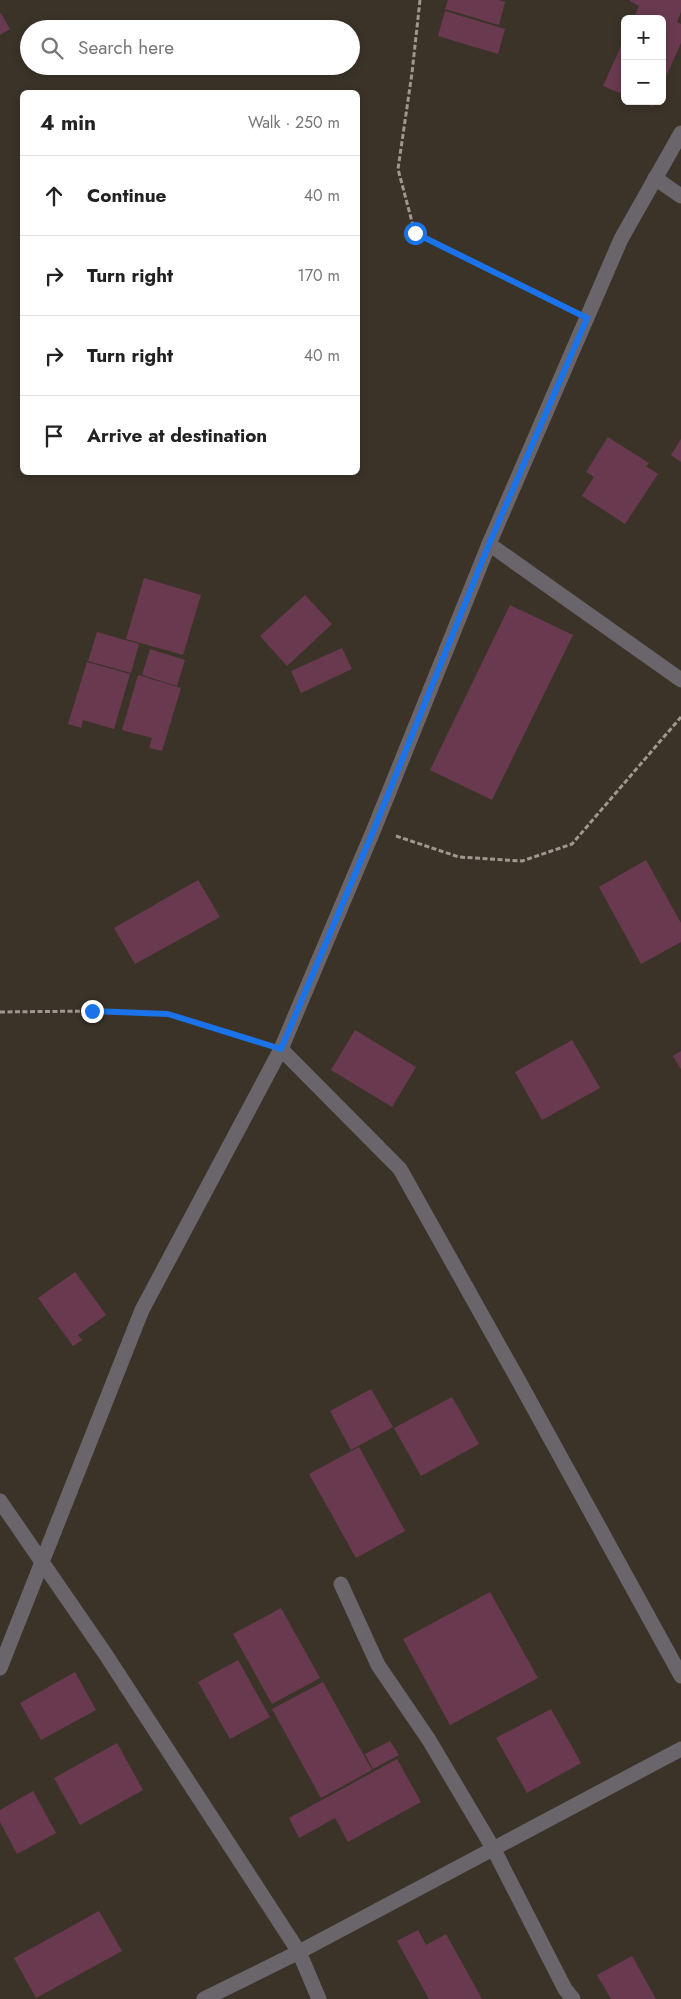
<!DOCTYPE html>
<meta charset="utf-8">
<style>
:root{--surface:#fff;--page:#f6f6f6;--text:#222;--muted:#767676;--line:#e0e0e0}
body{margin:0;font-family:Jost,sans-serif;background:var(--page);color:var(--text)}
.controls{position:absolute;right:15px;top:15px;display:grid;overflow:hidden;border-radius:8px;box-shadow:0 2px 8px #0003}
.controls button{width:45px;height:45px;display:grid;place-items:center;padding:0;border:0;border-bottom:1px solid var(--line);background:var(--surface);color:var(--text);font:25px sans-serif}
.stop{position:absolute;width:15px;height:15px;margin:-11px;border:4px solid #1a73e8;border-radius:50%;background:#fff}
.stop.end{background:#1a73e8;border-color:#fff;box-shadow:0 1px 5px #0008}
.list{margin:0;padding:0;list-style:none}
h2{display:flex;justify-content:space-between;align-items:center;height:65px;margin:0;padding:0 20px;font-size:21px}
h2 small{font-size:16px;font-weight:400;color:var(--muted)}
.list li{display:grid;grid-template-columns:32px 1fr auto;gap:15px;align-items:center;box-sizing:border-box;height:80px;padding:0 20px;border-top:1px solid var(--line)}
.list b{display:block;font-size:19px;white-space:nowrap}
.list em{font-size:16px;font-style:normal;color:var(--muted)}
.icon{flex:none;width:28px;height:28px;fill:none;stroke:currentColor;stroke-width:2;stroke-linecap:round;stroke-linejoin:round}
.map{position:relative;flex:none;width:681px;height:1999px;overflow:hidden}
.search{position:absolute;background:var(--surface);box-shadow:0 2px 8px #0003;left:20px;top:20px;width:340px;height:55px;display:flex;align-items:center;gap:12px;box-sizing:border-box;padding:0 18px;border-radius:28px;color:var(--muted);font-size:19px}
.panel{position:absolute;background:var(--surface);box-shadow:0 2px 8px #0003;left:20px;top:90px;width:340px;height:385px;border-radius:8px}
.map>svg:first-child{display:block}
.building{fill:#693a4f}
.lines{fill:none;stroke-linecap:round;stroke-linejoin:round}
.path{stroke:#9f9890;stroke-width:3;stroke-dasharray:5 2.5;stroke-linecap:butt}
.street{stroke:#69656b;stroke-width:15}
.route{stroke:#1a73e8;stroke-width:6}
</style>
<div class="map">
<svg width="681" height="1999" viewBox="0 0 681 1999">
<rect width="100%" height="100%" fill="#3b3328"/>
<!-- building -->
<g class="building">
<path d="M448 0H498L505 2 499 25 445 9Z"/>
<path d="M630 0H681V12L677 22 681 24V43L662 86V19H633L639 6 630 1Z"/>
<path d="M445 11 505 29 498 54 438 36Z"/>
<path d="M0 12 10 29 0 35Z"/>
<path d="M625 37V95L603 86Z"/>
<path d="M639 101H655L653 107Z"/>
<path d="M608 437 649 463 646 466 658 474 625 524 582 496 594 477 586 472Z"/>
<path d="M681 439V462L671 455Z"/>
<path d="M144 578 201 595 183 655 126 639Z"/>
<path d="M305 595 332 624 287 666 260 636Z"/>
<path d="M510 605 573 635 492 800 430 770Z"/>
<path d="M97 632 139 644 131 673 88 661Z"/>
<path d="M342 648 352 669 301 693 291 671Z"/>
<path d="M150 649 185 660 177 686 142 675Z"/>
<path d="M87 662 130 674 114 729 83 720 81 728 68 724Z"/>
<path d="M138 675 181 688 162 751 149 748 152 738 122 730Z"/>
<path d="M646 860 681 923V942L641 964 599 887Z"/>
<path d="M198 880 220 917 135 964 114 928Z"/>
<path d="M355 1030 416 1067 392 1107 331 1070Z"/>
<path d="M572 1040 600 1088 542 1120 515 1072Z"/>
<path d="M681 1051V1069L673 1056Z"/>
<path d="M75 1272 106 1315 78 1335 82 1340 73 1346 38 1298Z"/>
<path d="M371 1389 393 1427 351 1450 330 1411Z"/>
<path d="M452 1397 479 1444 421 1476 394 1428Z"/>
<path d="M359 1447 405 1531 356 1558 309 1474Z"/>
<path d="M490 1592 538 1678 450 1725 403 1639Z"/>
<path d="M281 1608 320 1678 272 1704 233 1634Z"/>
<path d="M238 1660 270 1717 230 1739 198 1682Z"/>
<path d="M75 1672 96 1710 41 1740 20 1703Z"/>
<path d="M323 1682 372 1770 321 1798 272 1709Z"/>
<path d="M551 1709 581 1763 527 1793 496 1738Z"/>
<path d="M390 1741 399 1755 373 1769 365 1754Z"/>
<path d="M117 1743 143 1790 80 1825 54 1778Z"/>
<path d="M397 1759 421 1802 348 1842 335 1818 299 1838 289 1818Z"/>
<path d="M33 1791 56 1833 17 1854 0 1822V1810Z"/>
<path d="M99 1911 122 1951 36 1998 14 1958Z"/>
<path d="M418 1930 426 1945 446 1934 482 1999H429L397 1941Z"/>
<path d="M632 1956 656 1999H611L597 1975Z"/>
</g>
<g class="lines">
<!-- path -->
<g class="path">
<path d="M420 0 412 73 398 169 415 233 566 308"/>
<path d="M396 836 459 857 522 861 572 844 681 717"/>
<path d="M0 1012 92 1011 168 1014 258 1042"/>
</g>
<!-- street -->
<g class="street">
<path d="M655 178 681 196"/>
<path d="M489 544 681 680"/>
<path d="M281 1049 400 1169 516 1376 681 1676"/>
<path d="M0 1501 106 1655 299 1952 319 1999"/>
<path d="M341 1584 378 1665 429 1740 493 1848 565 1989 573 1999"/>
<path d="M0 1668 142 1310 281 1049 374 829 489 544 621 239 681 133"/>
<path d="M204 1999 299 1952 681 1749"/>
</g>
</g>
<g class="lines">
<!-- route -->
<path class="route" d="M92 1011 168 1014 281 1049 374 829 489 544 587 318 415 233"/>
</g>
</svg>
<div class="controls">
<button>+</button>
<button>−</button>
</div>
<div class="stop" style="left:415px;top:233px"></div>
<div class="stop end" style="left:92px;top:1011px"></div>
<div class="search"><svg class="icon" aria-label="search" viewBox="0 0 24 24"><circle cx="10" cy="10" r="6"/><path d="M15 15l6 6"/></svg>Search here</div>
<section class="panel">
<h2>4 min<small>Walk · 250 m</small></h2>
<ul class="list">
<li><svg class="icon" aria-label="ahead" viewBox="0 0 24 24"><path d="M12 20V5M6 11l6-6 6 6"/></svg><div><b>Continue</b></div><em>40 m</em></li>
<li><svg class="icon" aria-label="right" viewBox="0 0 24 24"><path d="M7 20v-9h11M14 6l5 5-5 5"/></svg><div><b>Turn right</b></div><em>170 m</em></li>
<li><svg class="icon" aria-label="right" viewBox="0 0 24 24"><path d="M7 20v-9h11M14 6l5 5-5 5"/></svg><div><b>Turn right</b></div><em>40 m</em></li>
<li><svg class="icon" aria-label="arrive" viewBox="0 0 24 24"><path d="M6 21V4h12l-3 4 3 4H6"/></svg><div><b>Arrive at destination</b></div></li>
</ul>
</section>
</div>
